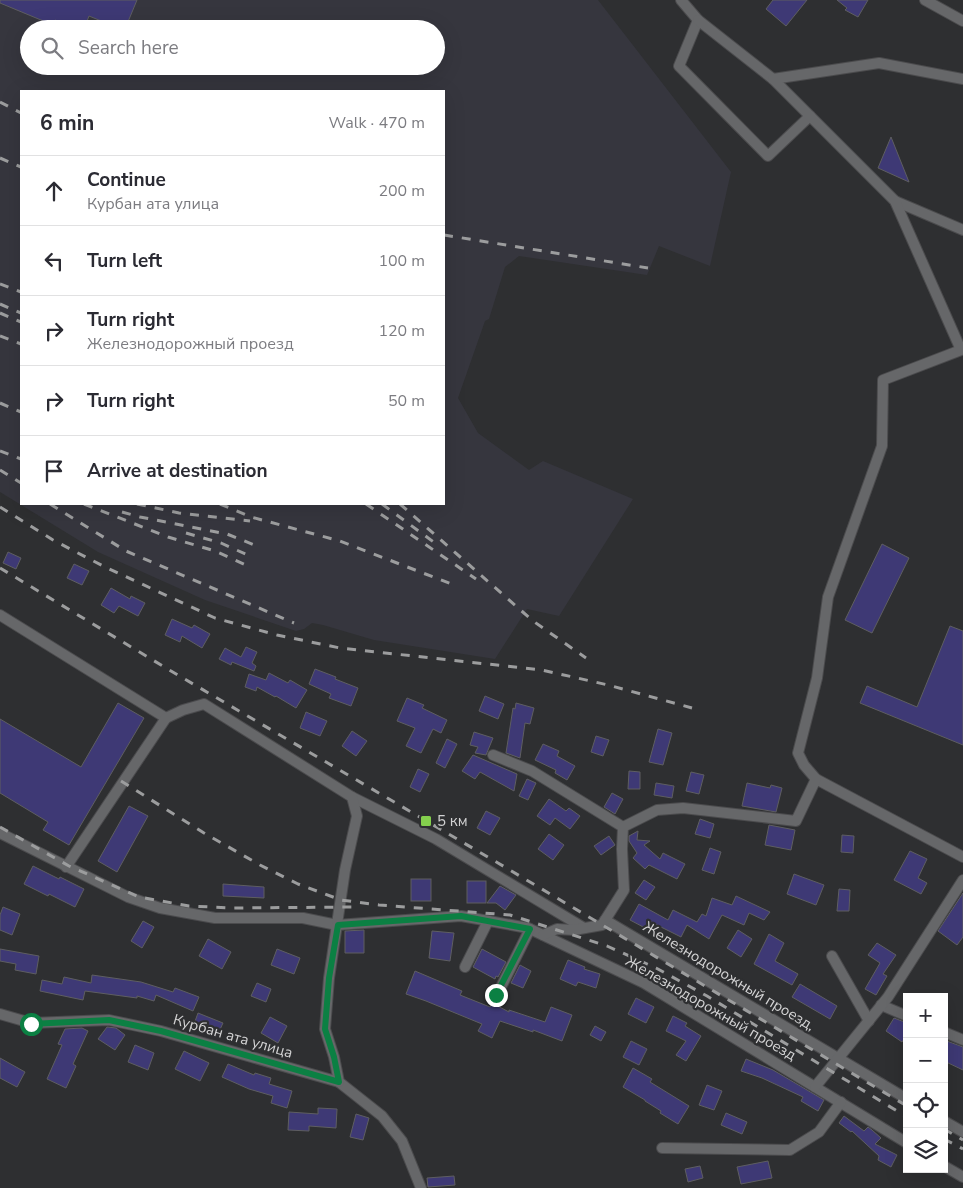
<!DOCTYPE html>
<meta charset="utf-8">
<style>
:root{--surface:#fff;--page:#f2f2f3;--text:#2b2b33;--muted:#7c7c81;--line:#e1e1e2}
body{margin:0;font-family:"Nunito Sans",sans-serif;background:var(--page);color:var(--text)}
.controls{position:absolute;right:15px;bottom:15px;display:grid;overflow:hidden;border-radius:0px;box-shadow:0 5px 20px #0002}
.controls button{width:45px;height:45px;display:grid;place-items:center;padding:0;border:0;border-bottom:1px solid var(--line);background:var(--surface);color:var(--text);font:25px sans-serif}
.stop{position:absolute;width:15px;height:15px;margin:-11px;border:4px solid #0b8043;border-radius:50%;background:#fff}
.stop.end{background:#0b8043;border-color:#fff;box-shadow:0 1px 5px #0008}
.list{margin:0;padding:0;list-style:none}
h2{display:flex;justify-content:space-between;align-items:center;height:65px;margin:0;padding:0 20px;font-size:21px}
h2 small{font-size:16px;font-weight:400;color:var(--muted)}
.list li{display:grid;grid-template-columns:32px 1fr auto;gap:15px;align-items:center;box-sizing:border-box;height:70px;padding:0 20px;border-top:1px solid var(--line)}
.list b{display:block;font-size:19px;white-space:nowrap}
.list p{margin:0;font-size:16px;white-space:nowrap;color:var(--muted)}
.list em{font-size:16px;font-style:normal;color:var(--muted)}
.icon{flex:none;width:28px;height:28px;fill:none;stroke:currentColor;stroke-width:2;stroke-linecap:round;stroke-linejoin:round}
.map{position:relative;flex:none;width:963px;height:1188px;overflow:hidden}
.search{position:absolute;background:var(--surface);box-shadow:0 5px 20px #0002;left:20px;top:20px;width:425px;height:55px;display:flex;align-items:center;gap:12px;box-sizing:border-box;padding:0 18px;border-radius:28px;color:var(--muted);font-size:19px}
.panel{position:absolute;background:var(--surface);box-shadow:0 5px 20px #0002;left:20px;top:90px;width:425px;height:415px;border-radius:0px}
.map>svg:first-child{display:block}
.built{fill:#36363e;fill-rule:evenodd}
.building{fill:#3e3975;stroke:#5e5e61}
.lines{fill:none;stroke-linecap:round;stroke-linejoin:round}
.street-casing{stroke:#4b4b4d;stroke-width:12}
.street{stroke:#666769;stroke-width:10}
.rail{stroke:#9c9d9e;stroke-width:3;stroke-dasharray:9 9;stroke-linecap:butt}
.route{stroke:#0b8043;stroke-width:6}
.poi-dot{fill:#84cf4d;stroke:#2e2f31;stroke-width:2}
.labels{text-anchor:middle;stroke-width:4.5;stroke-linejoin:round;paint-order:stroke}
.poi-label{font-size:15px;fill:#d2d2d3;stroke:#2e2f31;text-anchor:start}
.street-label{font-size:15px;fill:#d2d2d3;stroke:#2e2f31}
</style>
<div class="map">
<svg width="963" height="1188" viewBox="0 0 963 1188">
<rect width="100%" height="100%" fill="#2e2f31"/>
<!-- built -->
<path class="built" d="M0 0H598L731 172 710 266 659 246 647 275 519 256 505 267 489 319 485 321 458 398 478 433 529 470 543 461 633 499 559 616 527 609 495 659 374 640 323 625 312 623 304 629 296 631 205 600 98 552 0 492ZM29 29H436V66H29ZM21 91H444V504H21Z"/>
<!-- building -->
<g class="building">
<path d="M0 0H137L125 29H121L89 16 84 29H76L55 20 53 25 0 3Z"/>
<path d="M773 0H807L786 26 766 9Z"/>
<path d="M837 0H868L858 17 845 10 847 8Z"/>
<path d="M891 137 909 182 878 168Z"/>
<path d="M882 544 909 558 872 633 845 620Z"/>
<path d="M8 552 21 558 16 569 3 563Z"/>
<path d="M74 564 89 571 82 585 67 578Z"/>
<path d="M111 588 130 599 131 596 145 603 138 616 119 606 114 613 101 605Z"/>
<path d="M172 619 192 628 194 625 210 634 202 648 182 636 180 642 165 635Z"/>
<path d="M950 626 963 631V745L860 703 867 686 917 707Z"/>
<path d="M246 647 257 652 252 663 256 666 254 671 232 662 231 665 219 659 225 648 241 657Z"/>
<path d="M315 669 336 677 335 679 358 688 351 706 329 698 331 694 309 684Z"/>
<path d="M269 673 288 683 290 680 307 690 296 708 276 696 275 697 257 687 256 691 245 687 249 674 266 680Z"/>
<path d="M485 696 504 704 498 719 479 711Z"/>
<path d="M407 698 424 705 422 708 447 720 441 733 433 729 421 753 406 746 415 728 397 721Z"/>
<path d="M118 703 144 718 69 845 43 830 48 822 0 793V719L81 767Z"/>
<path d="M516 703 534 708 530 724 525 723 520 758 506 753 513 708 515 709Z"/>
<path d="M306 712 327 721 320 736 300 728Z"/>
<path d="M658 729 672 733 663 765 649 762Z"/>
<path d="M352 731 367 741 356 756 342 746Z"/>
<path d="M474 732 493 738 486 755 475 753 478 747 470 745Z"/>
<path d="M596 736 609 740 603 756 591 752Z"/>
<path d="M447 739 457 744 445 768 436 763Z"/>
<path d="M543 744 559 751 557 756 575 766 567 780 555 773 556 770 535 760Z"/>
<path d="M473 755 517 774 514 791 480 772 475 779 462 771Z"/>
<path d="M418 769 429 774 420 792 410 787Z"/>
<path d="M629 771 640 772V789H628Z"/>
<path d="M691 772 704 775 699 794 686 791Z"/>
<path d="M527 779 536 783 528 800 519 796Z"/>
<path d="M656 783 674 786 672 798 654 795Z"/>
<path d="M747 783 770 788 771 785 782 788 776 812 742 806Z"/>
<path d="M612 793 623 799 615 814 604 807Z"/>
<path d="M549 799 566 811 569 808 580 816 570 829 555 818 550 825 537 816Z"/>
<path d="M129 806 148 816 117 872 98 861Z"/>
<path d="M486 811 500 818 490 835 477 828Z"/>
<path d="M700 819 714 824 710 838 695 834Z"/>
<path d="M769 825 795 830 791 850 765 845Z"/>
<path d="M638 831 637 840 650 841 644 845 660 859 663 853 685 864 677 879 649 865 645 869 633 858 637 853 629 841V836Z"/>
<path d="M549 834 564 845 553 860 538 849Z"/>
<path d="M842 835 854 836 853 853 841 852Z"/>
<path d="M609 836 615 845 601 855 594 846Z"/>
<path d="M710 848 721 852 714 874 702 870Z"/>
<path d="M910 851 927 859 918 878 927 883 921 894 894 880Z"/>
<path d="M33 866 59 879 60 877 84 889 75 907 49 894 48 896 24 884Z"/>
<path d="M794 874 824 885 816 905 787 894Z"/>
<rect x="411" y="879" width="20" height="22"/>
<path d="M644 880 655 887 646 900 635 893Z"/>
<rect x="467" y="881" width="19" height="22"/>
<path d="M223 884 264 887V898L223 896Z"/>
<path d="M500 886 516 895 505 910 496 903H487Z"/>
<path d="M839 889 850 890 849 911H837Z"/>
<path d="M963 893V937L957 945 938 931Z"/>
<path d="M736 896 770 912 764 920 749 913 744 925 722 915 709 939 687 925 681 937 651 922 647 929 630 920 639 904 668 920 673 910 697 922 702 914 706 916 712 898 732 905Z"/>
<path d="M3 907 20 914 12 935 0 930V915Z"/>
<path d="M143 921 154 927 142 948 131 941Z"/>
<path d="M364 930V953H345V931Z"/>
<path d="M738 930 752 939 741 957 727 948Z"/>
<path d="M432 931 454 933 450 961 429 958Z"/>
<path d="M769 934 784 943 775 961 798 974 792 985 754 964Z"/>
<path d="M208 939 231 952 222 969 199 956Z"/>
<path d="M877 943 896 955 883 974 887 976 876 995 865 989 880 963 868 955Z"/>
<path d="M0 949 39 956 36 974 15 970 16 964 0 961Z"/>
<path d="M277 949 300 958 294 974 271 965Z"/>
<path d="M482 949 506 962 498 977 496 976 495 979 473 967Z"/>
<path d="M568 960 585 967 584 969 600 974 596 988 578 982 576 986 560 979Z"/>
<path d="M520 965 531 971 523 988 511 983Z"/>
<path d="M415 971 462 991 460 995 490 1007 492 1003 509 1012V1010L545 1022 551 1007 572 1015 562 1041 533 1030V1032L500 1021 492 1038 478 1031 482 1024 426 1001 406 994Z"/>
<path d="M92 975 141 982 173 992 175 988 199 997 193 1011 156 995 154 1001 137 996V998L85 991 83 1000 40 991 42 980 62 984 64 977 91 983Z"/>
<path d="M257 983 271 989 266 1002 251 996Z"/>
<path d="M800 984 837 1006 830 1019 792 997Z"/>
<path d="M636 998 654 1007 646 1023 628 1014Z"/>
<path d="M198 1013 223 1023 217 1036 193 1027Z"/>
<path d="M673 1016 687 1023 685 1026 701 1036 686 1061 676 1055 686 1041 666 1031Z"/>
<path d="M270 1017 287 1026 278 1043 261 1033Z"/>
<path d="M894 1018 907 1023V1034L902 1042 886 1031Z"/>
<path d="M595 1026 606 1032 601 1041 590 1035Z"/>
<path d="M107 1027 116 1028 125 1035 115 1050 98 1039Z"/>
<path d="M82 1028 88 1031 73 1064 76 1066 66 1088 47 1079 62 1045 58 1044 65 1029Z"/>
<path d="M944 1040 963 1047V1070L944 1061Z"/>
<path d="M631 1041 647 1049 639 1065 623 1057Z"/>
<path d="M135 1045 154 1053 148 1070 128 1062Z"/>
<path d="M184 1051 209 1063 200 1081 175 1069Z"/>
<path d="M0 1058 25 1072 17 1087 0 1078Z"/>
<path d="M746 1059 773 1070 824 1100 818 1111 801 1101 803 1097 762 1078 741 1071Z"/>
<path d="M228 1064 254 1075 255 1073 271 1078 269 1084 292 1091 287 1108 271 1103 273 1096 249 1089 222 1077Z"/>
<path d="M633 1068 652 1079 650 1082 689 1106 678 1124 660 1113 661 1111 645 1101V1100L623 1087Z"/>
<path d="M707 1085 722 1091 714 1110 699 1105Z"/>
<path d="M318 1108 337 1109 336 1128 309 1126V1131L288 1130 289 1112 318 1114Z"/>
<path d="M726 1113 747 1122 742 1134 721 1125Z"/>
<path d="M356 1114 369 1118 363 1140 350 1137Z"/>
<path d="M844 1116 864 1131 868 1127 872 1130 881 1138 875 1144 897 1155 891 1167 878 1160 879 1156 852 1131 851 1132 839 1123Z"/>
<path d="M768 1161 772 1178 741 1184 737 1167Z"/>
<path d="M700 1166 703 1178 688 1182 685 1169Z"/>
<path d="M454 1176 455 1185 428 1187 427 1178Z"/>
</g>
<g class="lines">
<!-- street casing -->
<g class="street-casing">
<g id="street">
<path d="M681 0 698 20 679 66 768 156 810 116"/>
<path d="M925 0 963 21"/>
<path d="M698 20 773 79"/>
<path d="M895 201 963 230"/>
<path d="M0 615 166 718"/>
<path d="M493 755 532 771 623 827"/>
<path d="M816 779 963 857"/>
<path d="M352 797 436 839 584 928"/>
<path d="M0 833 128 897 160 908 215 918H303L337 925 461 916 528 928 644 983 907 1143"/>
<path d="M66 867 166 718 183 710 204 704 352 797 357 816 345 870 329 978 325 1029 334 1057 339 1082 382 1116 402 1141 421 1188"/>
<path d="M605 920 907 1099"/>
<path d="M543 935 557 929 574 930 602 925 624 890 622 849 623 827 657 810 683 808 796 821 816 779 804 765 798 753 817 678 828 597 882 446 883 380 961 350 895 201 773 79 879 63 963 79"/>
<path d="M832 956 869 1021"/>
<path d="M465 967 488 921"/>
<path d="M497 995 530 929"/>
<path d="M881 1005 907 1016"/>
<path d="M0 1014 31 1023 109 1020 161 1031 339 1082"/>
<path d="M944 1032 963 1040"/>
<path d="M815 1087 888 997 963 880"/>
<path d="M944 1121 963 1132"/>
<path d="M662 1148 790 1150 819 1132 841 1102"/>
<path d="M944 1166 963 1177"/>
</g>
</g>
<!-- street -->
<use href="#street" class="street"/>
<!-- rail -->
<g class="rail">
<path d="M0 102 21 113"/>
<path d="M0 158 21 167"/>
<path d="M444 235 648 268"/>
<path d="M0 284 21 292"/>
<path d="M0 304 21 313"/>
<path d="M0 313 21 322"/>
<path d="M0 336 21 344"/>
<path d="M0 403 21 412"/>
<path d="M0 451 21 459"/>
<path d="M0 470 21 483"/>
<path d="M50 504 126 551 294 623"/>
<path d="M84 504 168 537 215 551 250 567"/>
<path d="M137 504 179 513 250 521"/>
<path d="M220 504 251 517 340 541 454 585"/>
<path d="M366 504 476 579"/>
<path d="M382 504 435 543"/>
<path d="M400 504 533 621 586 658"/>
<path d="M0 507 53 540 103 566 215 618 277 635 340 648 542 670 608 685 692 708"/>
<path d="M122 512 140 517 227 534 257 546"/>
<path d="M186 533 221 543 252 557"/>
<path d="M0 568 171 671 498 863 907 1106"/>
<path d="M121 781 204 833 260 865 298 884 341 900 379 905 510 915 607 946 656 968 707 996 907 1117"/>
<path d="M0 827 69 866 139 897 189 906 233 908 352 907"/>
<path d="M944 1129 963 1140"/>
<path d="M944 1139 963 1149"/>
</g>
</g>
<g class="lines">
<!-- route -->
<path class="route" d="M31 1024 109 1020 161 1031 339 1082 334 1057 325 1029 329 978 338 925 461 916 530 929 496 995"/>
</g>
<!-- markers -->
<rect class="poi-dot" x="420" y="815" width="12" height="12" rx="2.5"/>
<g class="labels">
<!-- poi labels -->
<g class="poi-label">
<text x="437" y="826">5 км</text>
</g>
<!-- street labels -->
<g class="street-label">
<text transform="translate(729 976) rotate(31)" y="5">Железнодорожный проезд,</text>
<text transform="translate(711 1008) rotate(30)" y="5">Железнодорожный проезд</text>
<text transform="translate(233 1036) rotate(16)" y="5">Курбан ата улица</text>
</g>
</g>
</svg>
<div class="controls">
<button>+</button>
<button>−</button>
<button><svg class="icon" aria-label="locate" viewBox="0 0 24 24"><circle cx="12" cy="12" r="6"/><path d="M12 2v4M12 18v4M2 12h4M18 12h4"/></svg></button>
<button><svg class="icon" aria-label="layers" viewBox="0 0 24 24"><path d="M12 4l9 5-9 5-9-5zM3 14l9 5 9-5"/></svg></button>
</div>
<div class="stop" style="left:31px;top:1024px"></div>
<div class="stop end" style="left:496px;top:995px"></div>
<div class="search"><svg class="icon" aria-label="search" viewBox="0 0 24 24"><circle cx="10" cy="10" r="6"/><path d="M15 15l6 6"/></svg>Search here</div>
<section class="panel">
<h2>6 min<small>Walk · 470 m</small></h2>
<ul class="list">
<li><svg class="icon" aria-label="ahead" viewBox="0 0 24 24"><path d="M12 20V5M6 11l6-6 6 6"/></svg><div><b>Continue</b><p>Курбан ата улица</p></div><em>200 m</em></li>
<li><svg class="icon" aria-label="left" viewBox="0 0 24 24"><path d="M17 20v-9H6M10 6l-5 5 5 5"/></svg><div><b>Turn left</b></div><em>100 m</em></li>
<li><svg class="icon" aria-label="right" viewBox="0 0 24 24"><path d="M7 20v-9h11M14 6l5 5-5 5"/></svg><div><b>Turn right</b><p>Железнодорожный проезд</p></div><em>120 m</em></li>
<li><svg class="icon" aria-label="right" viewBox="0 0 24 24"><path d="M7 20v-9h11M14 6l5 5-5 5"/></svg><div><b>Turn right</b></div><em>50 m</em></li>
<li><svg class="icon" aria-label="arrive" viewBox="0 0 24 24"><path d="M6 21V4h12l-3 4 3 4H6"/></svg><div><b>Arrive at destination</b></div></li>
</ul>
</section>
</div>
